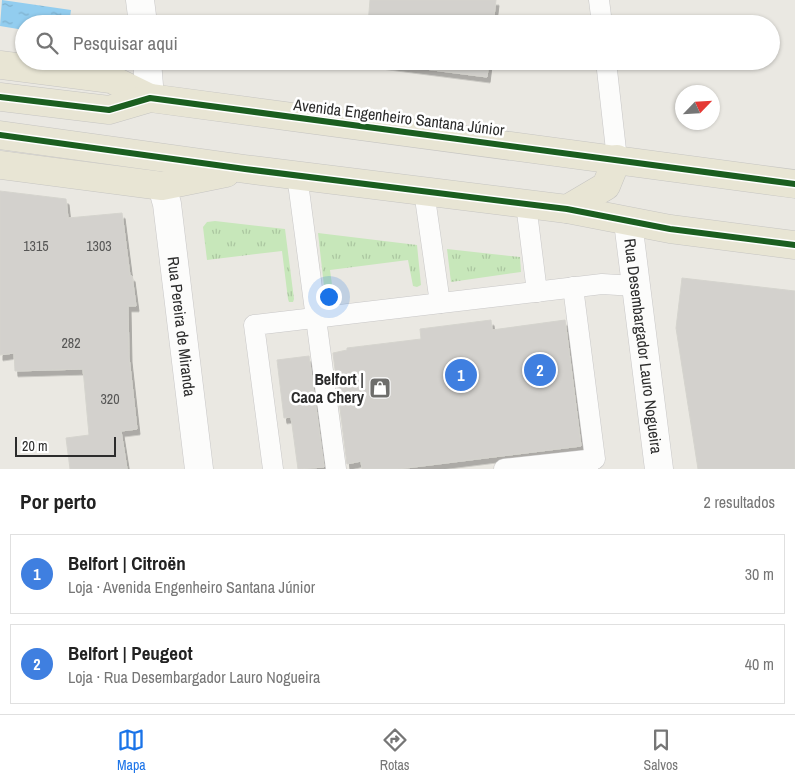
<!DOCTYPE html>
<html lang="pt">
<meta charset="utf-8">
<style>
:root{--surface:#fff;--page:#f2f2f2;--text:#222;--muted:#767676;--line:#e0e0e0;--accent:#1a73e8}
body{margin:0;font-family:"Archivo Narrow",sans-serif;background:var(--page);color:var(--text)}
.compass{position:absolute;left:675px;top:85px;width:45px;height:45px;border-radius:50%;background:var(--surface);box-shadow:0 1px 4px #0004;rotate:65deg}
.scale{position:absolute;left:15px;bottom:12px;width:101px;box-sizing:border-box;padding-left:5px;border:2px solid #2c2c2c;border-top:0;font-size:14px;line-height:18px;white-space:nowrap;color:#2c2c2c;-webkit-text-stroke:4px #fff;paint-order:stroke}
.you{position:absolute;left:328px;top:296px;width:18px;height:18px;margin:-12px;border:4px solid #fff;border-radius:50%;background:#1a73e8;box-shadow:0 0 0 8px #1a73e833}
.badge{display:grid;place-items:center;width:32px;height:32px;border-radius:50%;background:var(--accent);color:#fff;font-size:16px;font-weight:700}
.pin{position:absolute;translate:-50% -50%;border:2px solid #fff;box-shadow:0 1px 5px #0006}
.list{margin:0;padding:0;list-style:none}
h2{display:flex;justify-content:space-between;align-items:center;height:65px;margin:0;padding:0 20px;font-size:21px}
h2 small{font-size:16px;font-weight:400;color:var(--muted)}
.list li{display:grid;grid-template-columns:32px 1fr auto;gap:15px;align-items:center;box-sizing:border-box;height:80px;margin:0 10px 10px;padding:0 10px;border:1px solid var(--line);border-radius:0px}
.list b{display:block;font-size:19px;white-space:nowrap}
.list p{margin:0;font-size:16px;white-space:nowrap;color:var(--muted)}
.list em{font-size:16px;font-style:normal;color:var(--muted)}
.icon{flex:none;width:28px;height:28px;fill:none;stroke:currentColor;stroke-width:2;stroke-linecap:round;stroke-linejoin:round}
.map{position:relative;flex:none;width:795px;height:469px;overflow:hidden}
.search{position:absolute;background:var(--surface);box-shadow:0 1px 4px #0004;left:15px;right:15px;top:15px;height:55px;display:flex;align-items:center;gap:12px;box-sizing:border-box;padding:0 18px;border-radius:28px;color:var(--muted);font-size:19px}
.sheet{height:245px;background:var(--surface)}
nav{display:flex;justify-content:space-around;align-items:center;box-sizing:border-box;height:70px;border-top:1px solid var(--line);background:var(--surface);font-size:14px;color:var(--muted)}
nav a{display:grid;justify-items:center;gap:2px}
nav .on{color:var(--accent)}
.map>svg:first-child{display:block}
.grass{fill:url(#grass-tufts)}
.water{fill:url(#water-ripples)}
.building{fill:#d3d1cd;stroke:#d5d4ce;filter:url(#shadow)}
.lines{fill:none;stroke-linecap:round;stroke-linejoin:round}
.service-casing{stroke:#c8c7c7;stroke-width:21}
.minor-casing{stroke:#c8c7c7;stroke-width:29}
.primary-casing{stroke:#c6c5c2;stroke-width:29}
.service{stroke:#fcfcfb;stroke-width:20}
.minor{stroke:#fcfcfb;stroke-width:28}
.primary{stroke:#e8e5d4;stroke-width:28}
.cycleway-casing{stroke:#fff;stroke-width:9}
.cycleway{stroke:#1b5e20;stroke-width:6}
.labels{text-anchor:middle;stroke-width:5;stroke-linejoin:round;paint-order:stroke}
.number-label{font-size:14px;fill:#565655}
.street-label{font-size:16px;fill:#2c2c2c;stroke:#fff}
.poi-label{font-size:16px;font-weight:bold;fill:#2c2c2c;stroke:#fff;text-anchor:end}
</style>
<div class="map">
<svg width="795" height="469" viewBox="0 0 795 469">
<defs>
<pattern id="grass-tufts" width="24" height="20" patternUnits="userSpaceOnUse" patternTransform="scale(1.25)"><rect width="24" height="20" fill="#c7e7ba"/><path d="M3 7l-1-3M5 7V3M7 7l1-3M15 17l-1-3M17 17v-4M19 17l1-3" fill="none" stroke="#abc6a0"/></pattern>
<pattern id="water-ripples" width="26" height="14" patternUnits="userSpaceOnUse" patternTransform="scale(1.25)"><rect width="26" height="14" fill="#92cdef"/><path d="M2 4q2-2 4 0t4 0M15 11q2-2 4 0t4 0" fill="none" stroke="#7eb0cd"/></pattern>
<filter id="shadow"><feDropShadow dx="3" dy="5.5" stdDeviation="0" flood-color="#0004"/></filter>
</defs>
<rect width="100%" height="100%" fill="#eae8e2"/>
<!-- grass -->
<g class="grass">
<path d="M215 221 285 229 294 299 293 302H289L288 299 282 251 207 260 203 227 207 222Z"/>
<path d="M318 233 417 245 421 285 417 287 413 286 408 260 330 270 333 292 330 296 327 297 325 295Z"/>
<path d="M447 249 520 257 521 272 451 282Z"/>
</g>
<!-- water -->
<path class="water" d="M2 0 71 10 69 24H24V30L0 26Z"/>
<!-- building -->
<g class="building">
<path d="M370 0H496L493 24H368Z"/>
<path d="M363 61H489L487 77Z"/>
<path d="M0 191 66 199 68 218 122 213 130 276H132L136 306H128L129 357 137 429 121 431 127 469H70L66 438 89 435 83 369 15 371 14 353 0 355Z"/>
<path d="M682 278 795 291V469H698L676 328Z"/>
<path d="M491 320 492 330 565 320 581 446 398 469H362L361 461 347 464 333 353 347 350V348L421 339 420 329Z"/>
<path d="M309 356 324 467 298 469 291 417 284 418 277 360Z"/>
</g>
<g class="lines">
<!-- service casing -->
<g class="service-casing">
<g id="service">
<path d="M599 0 602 24"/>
<path d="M606 61 617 159"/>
<path d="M297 175 336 469"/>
<path d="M424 191 440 303"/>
<path d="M526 204 537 292"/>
<path d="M573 287 595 459 587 460 588 469"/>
<path d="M273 469 254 325 602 284 635 286"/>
<path d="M504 469 587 460"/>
</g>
</g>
<!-- minor casing -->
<g class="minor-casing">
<g id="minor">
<path d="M140 0 143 24"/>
<path d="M147 61 150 98"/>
<path id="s1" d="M162 186 167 204 199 469"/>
<path id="s2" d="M628 222 659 469"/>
</g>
</g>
<!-- primary casing -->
<g class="primary-casing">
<g id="primary">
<path d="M0 65 111 79 150 98"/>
<path d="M0 97 109 110 150 98 795 184"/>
<path d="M0 135 245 169 567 209 670 229 795 245"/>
<path d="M0 165 162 186 226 173"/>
<path d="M567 209 606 186 617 159"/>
</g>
</g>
<!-- service -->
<use href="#service" class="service"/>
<!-- minor -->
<use href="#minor" class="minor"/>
<!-- primary -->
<use href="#primary" class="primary"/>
<!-- cycleway casing -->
<g class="cycleway-casing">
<g id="cycleway">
<path d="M0 97 109 110 150 98 795 184"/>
<path d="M0 135 245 169 567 209 670 229 795 245"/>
</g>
</g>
<!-- cycleway -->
<use href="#cycleway" class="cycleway"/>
</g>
<!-- icons -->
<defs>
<g id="shop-square" transform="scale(1.125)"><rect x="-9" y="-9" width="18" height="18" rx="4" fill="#6e6e6c" stroke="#fff"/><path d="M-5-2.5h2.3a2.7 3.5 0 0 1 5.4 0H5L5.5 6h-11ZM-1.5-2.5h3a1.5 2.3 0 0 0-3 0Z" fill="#fff"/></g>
</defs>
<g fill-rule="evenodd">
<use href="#shop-square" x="380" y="388"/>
</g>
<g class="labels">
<!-- number labels -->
<g class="number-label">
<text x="36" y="251">1315</text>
<text x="99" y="251">1303</text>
<text x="71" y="348">282</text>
<text x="110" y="404">320</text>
</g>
<!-- street labels -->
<g class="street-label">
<text transform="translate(399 117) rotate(7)" y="6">Avenida Engenheiro Santana Júnior</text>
<text dy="6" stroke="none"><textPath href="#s1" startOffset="142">Rua Pereira de Miranda</textPath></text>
<text dy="6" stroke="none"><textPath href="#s2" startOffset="125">Rua Desembargador Lauro Nogueira</textPath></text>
</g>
<!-- poi labels -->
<g class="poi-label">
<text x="364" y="385">Belfort |<tspan x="364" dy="18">Caoa Chery</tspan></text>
</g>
</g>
</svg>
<svg class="compass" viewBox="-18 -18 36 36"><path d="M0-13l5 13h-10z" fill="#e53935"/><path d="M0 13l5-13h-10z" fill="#767676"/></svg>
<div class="scale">20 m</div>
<div class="you"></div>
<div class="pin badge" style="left:461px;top:375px;background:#3f7fe0">1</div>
<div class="pin badge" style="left:540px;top:370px;background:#3f7fe0">2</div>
<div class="search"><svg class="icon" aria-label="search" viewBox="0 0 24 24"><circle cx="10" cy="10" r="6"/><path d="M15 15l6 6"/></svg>Pesquisar aqui</div>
</div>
<section class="sheet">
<h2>Por perto<small>2 resultados</small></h2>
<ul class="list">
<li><span class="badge" style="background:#3f7fe0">1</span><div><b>Belfort | Citroën</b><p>Loja · Avenida Engenheiro Santana Júnior</p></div><em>30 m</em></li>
<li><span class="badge" style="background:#3f7fe0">2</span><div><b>Belfort | Peugeot</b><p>Loja · Rua Desembargador Lauro Nogueira</p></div><em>40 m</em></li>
</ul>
</section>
<nav>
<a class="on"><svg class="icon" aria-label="map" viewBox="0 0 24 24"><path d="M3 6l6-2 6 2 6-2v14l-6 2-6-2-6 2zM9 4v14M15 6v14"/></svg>Mapa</a>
<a><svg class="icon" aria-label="directions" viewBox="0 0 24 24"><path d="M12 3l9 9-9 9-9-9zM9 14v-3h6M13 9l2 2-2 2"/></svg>Rotas</a>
<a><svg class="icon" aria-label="saved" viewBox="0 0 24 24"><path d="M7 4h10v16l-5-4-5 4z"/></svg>Salvos</a>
</nav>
